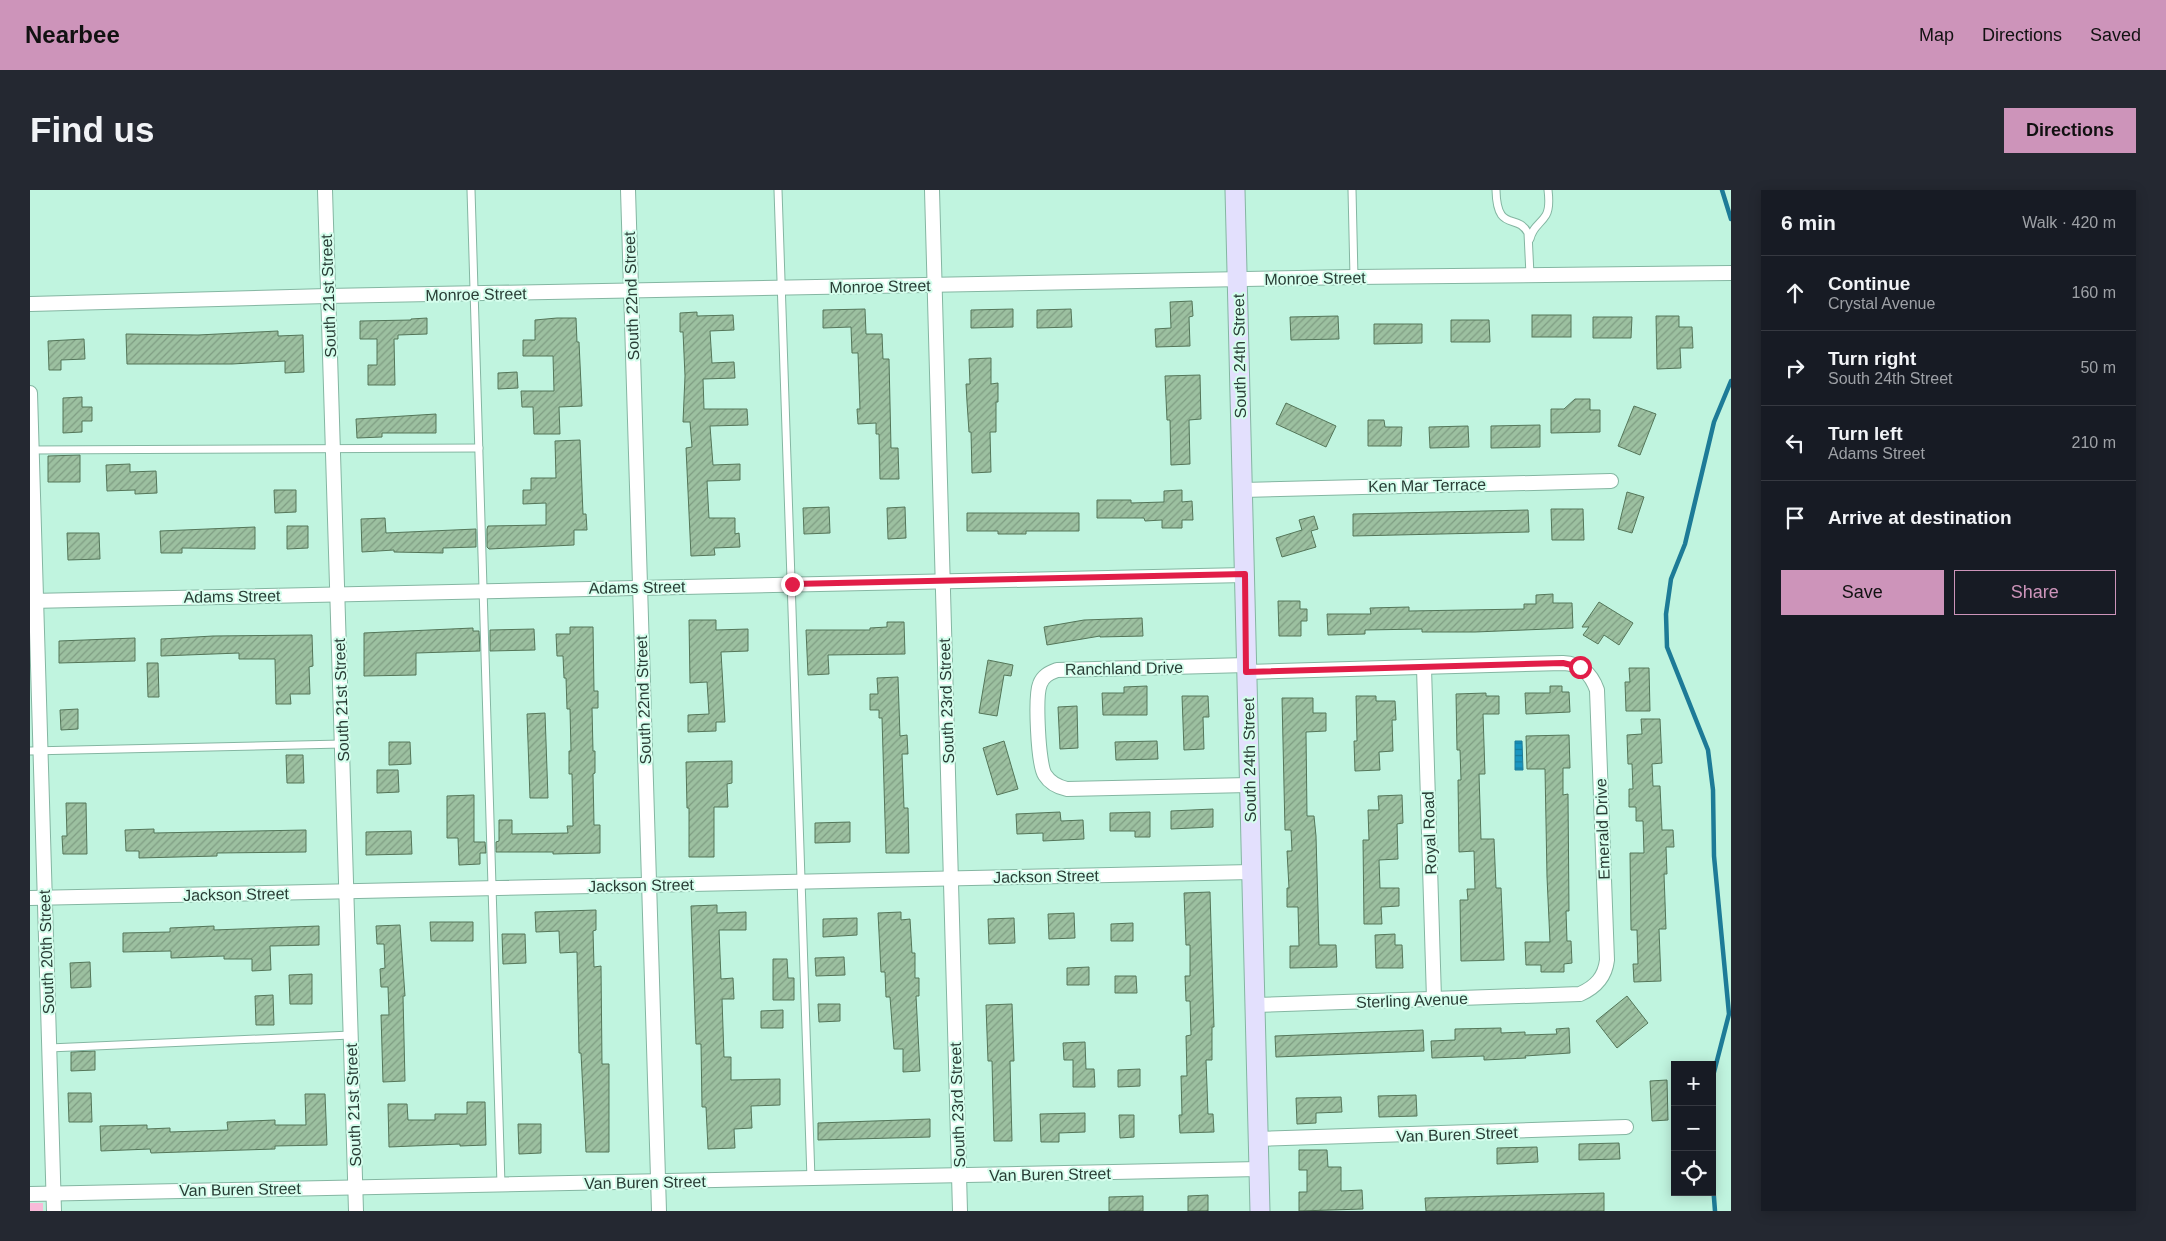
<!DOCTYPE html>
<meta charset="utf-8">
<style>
:root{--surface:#171b24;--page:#242831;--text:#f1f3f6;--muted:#9ea1a6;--line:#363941;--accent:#cd94ba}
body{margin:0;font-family:Arial,sans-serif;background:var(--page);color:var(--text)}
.controls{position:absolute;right:15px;bottom:15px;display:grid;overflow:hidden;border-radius:0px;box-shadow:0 2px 12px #0003}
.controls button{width:45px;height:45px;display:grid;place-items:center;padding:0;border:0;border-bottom:1px solid var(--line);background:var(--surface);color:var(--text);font:25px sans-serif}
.stop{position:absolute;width:15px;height:15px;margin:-11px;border:4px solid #e11d48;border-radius:50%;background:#fff}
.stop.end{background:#e11d48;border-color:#fff;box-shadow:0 1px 5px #0008}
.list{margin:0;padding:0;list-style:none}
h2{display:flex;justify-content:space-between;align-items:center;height:65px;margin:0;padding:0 20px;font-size:21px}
h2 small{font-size:16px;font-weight:400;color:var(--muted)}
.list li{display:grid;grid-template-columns:32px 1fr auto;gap:15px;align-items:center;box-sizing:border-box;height:75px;padding:0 20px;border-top:1px solid var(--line)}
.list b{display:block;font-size:19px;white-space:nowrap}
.list p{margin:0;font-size:16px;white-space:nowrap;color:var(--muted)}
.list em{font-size:16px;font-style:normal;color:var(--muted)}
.actions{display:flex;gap:10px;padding:15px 20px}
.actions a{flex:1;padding:11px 0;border:1px solid var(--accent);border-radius:0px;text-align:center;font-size:18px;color:var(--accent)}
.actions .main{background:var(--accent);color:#111}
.icon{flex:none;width:28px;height:28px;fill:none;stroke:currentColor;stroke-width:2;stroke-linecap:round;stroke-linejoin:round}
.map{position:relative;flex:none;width:1701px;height:1021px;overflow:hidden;border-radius:0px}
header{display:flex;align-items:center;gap:30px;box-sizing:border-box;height:70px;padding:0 25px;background:var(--accent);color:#111}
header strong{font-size:24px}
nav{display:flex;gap:28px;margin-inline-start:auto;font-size:18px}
.intro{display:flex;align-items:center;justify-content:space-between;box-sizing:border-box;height:120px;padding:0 30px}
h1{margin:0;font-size:35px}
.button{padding:12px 22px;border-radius:0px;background:var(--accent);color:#111;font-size:18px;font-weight:700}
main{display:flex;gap:30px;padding:0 30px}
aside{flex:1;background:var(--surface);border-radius:0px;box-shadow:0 2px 12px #0003}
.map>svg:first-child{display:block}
.park{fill:url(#park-tufts)}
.water{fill:url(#water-rules);stroke:#1d7b97}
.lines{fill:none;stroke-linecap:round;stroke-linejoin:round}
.stream{stroke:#1d7b97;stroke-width:4.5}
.building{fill:url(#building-hatch);stroke:#547659}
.lane-casing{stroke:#84b6a2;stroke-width:9}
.street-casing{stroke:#84b6a2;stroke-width:16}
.secondary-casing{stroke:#84b6a2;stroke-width:21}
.lane{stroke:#fff;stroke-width:7}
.street{stroke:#fff;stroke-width:14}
.secondary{stroke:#e3e0fd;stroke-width:19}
.route{stroke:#e11d48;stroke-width:6}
.labels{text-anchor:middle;stroke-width:4;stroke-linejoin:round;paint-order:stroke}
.street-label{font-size:16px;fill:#293d35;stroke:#d5feed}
</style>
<header>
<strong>Nearbee</strong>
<nav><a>Map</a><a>Directions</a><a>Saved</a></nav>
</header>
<div class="intro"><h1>Find us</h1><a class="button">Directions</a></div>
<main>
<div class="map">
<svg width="1701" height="1021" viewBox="0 0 1701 1021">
<defs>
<pattern id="park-tufts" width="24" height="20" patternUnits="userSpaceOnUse" patternTransform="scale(1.25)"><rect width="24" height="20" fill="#f8bad8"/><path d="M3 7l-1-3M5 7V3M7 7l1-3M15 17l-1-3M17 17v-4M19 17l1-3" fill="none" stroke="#c998b0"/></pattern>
<pattern id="water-rules" width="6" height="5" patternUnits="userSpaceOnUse" patternTransform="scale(1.25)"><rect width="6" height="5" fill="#1896c1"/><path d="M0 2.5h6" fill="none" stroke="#167c9e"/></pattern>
<pattern id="building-hatch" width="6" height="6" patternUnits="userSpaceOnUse" patternTransform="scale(1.25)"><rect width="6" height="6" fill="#9cc0a0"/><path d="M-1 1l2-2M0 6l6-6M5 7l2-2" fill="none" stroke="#7f9d83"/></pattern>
</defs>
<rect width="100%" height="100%" fill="#c0f4df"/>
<!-- park -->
<rect class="park" x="0" y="1013" width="13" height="8"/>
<!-- water -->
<path class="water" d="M1485 551H1492L1493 580H1485Z"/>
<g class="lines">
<!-- stream -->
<g class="stream">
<path d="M1692 0 1701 29"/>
<path d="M1682 890 1699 824 1684 666 1683 600 1678 560 1637 457 1636 424 1641 389 1655 354 1684 232 1701 191"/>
<path d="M1682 982 1685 1021"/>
</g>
</g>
<!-- building -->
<g class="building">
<path d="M1162 111 1163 126 1159 127 1160 156 1126 157 1125 139 1141 138 1140 112Z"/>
<path d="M835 119 836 144H852L853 169H859L861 258H868L869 289H850L849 244H846V233L828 234 827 219H830L828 163H822L821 137 793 138V120Z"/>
<path d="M983 119V137L941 138V120Z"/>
<path d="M1041 119 1042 137 1007 138V120Z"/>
<path d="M667 122V126L703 125 704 140 680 141 682 173 704 172 705 188 673 189 674 219H717L718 235 680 236 683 275 710 274V290L677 291 679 328H705V344L709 343 710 357 684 358 685 365 661 366 656 258 662 257 660 232H653L655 186 653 142H650V123Z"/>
<rect x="1502" y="125" width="39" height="22"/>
<path d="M1308 126 1309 149 1261 150 1260 127Z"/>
<path d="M1626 126H1649V137H1662L1663 158H1650L1651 178 1627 179Z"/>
<path d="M1563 127H1602L1601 148H1563Z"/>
<path d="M397 128V144L368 145V149H364L365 195H338V175H347V149H330V131L381 130V129Z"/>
<path d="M527 128H546L547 152H549L552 216 529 217 530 244H504L503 217H492L491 201H524L523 166H493V150H505V130Z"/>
<path d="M1421 130H1459L1460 152H1421Z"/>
<path d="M1344 134H1392V153L1344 154Z"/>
<path d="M248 141V146L273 145 274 182 255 183V171L202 174H97L96 144 168 145Z"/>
<path d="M54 149 55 169 31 170V180H19L18 151Z"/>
<path d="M961 168V194L968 193V212H966V242H960L961 282 942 283 941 242H939L937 212 936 194H940L939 169Z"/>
<path d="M487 182 488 198 468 199V183Z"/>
<path d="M1170 185 1171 229 1159 230 1160 274 1141 275 1140 230H1137L1135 186Z"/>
<path d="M52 207V217H62V231H52V242L33 243V208Z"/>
<path d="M1545 209H1560V220H1570V242L1521 243V219H1534Z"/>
<path d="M1256 213 1306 236 1296 257 1246 234Z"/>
<path d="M1604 216 1626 224 1610 265 1588 256Z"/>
<path d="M406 224V243H352V247L327 248 326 229Z"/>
<path d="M1338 230H1354L1355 237H1372L1371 256H1338Z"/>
<path d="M1510 235V257L1461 258V236Z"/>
<path d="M1438 236 1439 257 1400 258 1399 237Z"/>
<path d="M550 250 553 324H556L557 340H544V355L459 359 457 357V339L458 336 516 335V313L493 314V300H501V288H526L525 251Z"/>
<path d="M50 265V292H18V266Z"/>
<path d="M100 274V282L126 281 127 303 105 304V300L77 301 76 275Z"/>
<path d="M244 300H266V322L245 323Z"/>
<path d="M1152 300V312L1162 311 1163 330H1152V338H1132V330L1115 331 1114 328H1067V310H1101V313L1134 312V301Z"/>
<path d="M1597 302 1614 307 1602 343 1588 339Z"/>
<path d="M799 317 800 343 774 344 773 318Z"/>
<path d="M875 317 876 348 858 349 857 318Z"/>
<path d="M1521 319H1553L1554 350H1522Z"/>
<path d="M1498 320 1499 342 1323 346V324Z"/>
<path d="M937 323H1049V341H996V344H968V341H937Z"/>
<path d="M1284 326 1288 339 1281 341 1286 357 1252 367 1246 348 1272 340 1269 330Z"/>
<path d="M355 328 356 343 446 339V357L413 358V363L364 362V360L332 362 331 329Z"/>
<path d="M257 336H278V358L257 359Z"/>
<path d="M225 337V359L152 358V363H131L130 341Z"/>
<path d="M37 343H69L70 369 38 370Z"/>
<path d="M1523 404V413H1542L1543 438 1445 442H1392V439L1335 440V444L1298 445 1297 424H1341L1340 418 1379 417V421L1494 419V414H1506V405Z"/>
<path d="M1248 411H1270V419H1277V431H1271V446H1249Z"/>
<path d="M1569 412 1603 433 1589 455 1574 445 1568 454 1553 445 1559 437H1552Z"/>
<path d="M1112 428 1113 446 1070 447V446L1017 455 1014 437 1054 430Z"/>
<path d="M659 430H686V440L718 439V461L691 462 695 532H686V541L658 542V525L679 524 677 492 660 493Z"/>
<path d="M857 432H874L875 464 798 465 799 484 778 485 776 440H840V438L857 437Z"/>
<path d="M540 437H563L564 501H568V518H562L563 561H565V583L563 584 564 635H570V663L523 664V662H466V652L469 651V630H482V644L538 643 537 636H543L542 584H539V561H541L540 519H537L536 488H534L533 466H527L526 444H540Z"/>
<path d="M443 438V441H449L450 461 386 463V485L334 486V443Z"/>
<path d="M504 439 505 460 460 461V440Z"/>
<path d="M282 445 283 476 279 477 280 504H260L261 514H246L245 469H209V463L131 466V449L183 446Z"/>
<path d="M105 448V471L29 473V451Z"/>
<path d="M958 470 983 475 981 486 974 485 967 526 949 523Z"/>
<path d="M117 473H128L129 507H118Z"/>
<path d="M1599 478H1619L1620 521H1596L1595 492H1600Z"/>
<path d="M868 487 870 546 877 545 878 564H872L874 618H878L879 663H856L852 528H849V520H840V504H848L847 488Z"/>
<path d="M1117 496V525H1073L1072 503H1094V497Z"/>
<path d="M1520 496H1532V502H1539L1540 522 1496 524 1495 503H1520Z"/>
<path d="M1456 503V506H1469V524H1453L1455 584H1449L1451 649H1464L1466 698H1471L1474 770 1431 771 1430 710H1438L1437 699H1445L1444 661 1429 662 1428 590H1431L1430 560H1427L1426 504Z"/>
<path d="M1152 506H1178L1179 527H1173L1174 559 1154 560Z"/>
<path d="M1326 506H1346V511H1365L1366 530H1362L1363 561 1349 562 1350 580 1325 581 1324 551H1327Z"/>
<path d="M1252 508H1283V523H1296V541L1276 542 1277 626H1284L1286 646 1289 755H1306L1307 777 1260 778V756H1269L1268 717H1257V698H1259L1257 661H1262L1261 640H1255Z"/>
<path d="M1047 516 1048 558 1030 559 1028 517Z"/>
<path d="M48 519V539L31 540 30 520Z"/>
<path d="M515 523 518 608H500L497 524Z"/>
<path d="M1611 529H1630L1632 573 1622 574 1623 596H1630L1632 640H1643L1644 657H1636L1637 684H1634L1636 739H1629L1631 791 1604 792 1603 774H1608L1607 740H1601L1600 663H1614L1613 631H1606V617H1599V599H1603L1602 574H1598L1597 545 1612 544Z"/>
<path d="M1539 545 1540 578H1533V605L1538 604 1539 721H1536L1537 751H1541L1542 773 1534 774V782H1511V775H1496L1495 752H1520L1517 687 1515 579H1497L1496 546Z"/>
<path d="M974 551 988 599 967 605 953 558Z"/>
<path d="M1127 551 1128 569 1086 570 1085 552Z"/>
<path d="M359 552H380L381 574 359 575Z"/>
<path d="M256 565H273L274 593H257Z"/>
<path d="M702 571V593L697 594 698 617H684V667H659V618H657L656 572Z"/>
<path d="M347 580H368L369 602 347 603Z"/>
<path d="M444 605V652H455L456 663H450V674L429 675 428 648H417V606Z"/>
<path d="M1372 605 1373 633 1367 634 1368 669 1349 670 1350 698H1369V716L1351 717 1352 734H1334L1333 650H1339L1338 620H1349L1348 606Z"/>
<path d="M36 613H56L57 664H33L32 646H37Z"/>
<path d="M1183 619V637L1141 639V621Z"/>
<path d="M1030 622 1031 631 1053 630 1054 649 1013 651V643L987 644 986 624Z"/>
<path d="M1120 622V647H1105V641H1080V623Z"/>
<path d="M820 632V652L785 653V633Z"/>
<path d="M124 639V643L276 640V662L187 663V666L109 668V661H96L95 640Z"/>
<path d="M381 641 382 664 336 665V642Z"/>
<path d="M1180 702 1184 837H1182V870H1176L1178 924H1183L1184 942 1150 943 1149 925H1152L1151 886H1157L1156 846 1161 845 1160 811H1156L1155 786H1160V755H1156L1154 703Z"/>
<path d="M687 715V723L716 722V740H689L691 789 703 788 704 809H692L694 867H701V890L750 889V915L721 916 722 938 704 939 705 958 678 959 676 917H672L671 854H666L661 716Z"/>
<path d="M566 720V740L563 741 564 777 571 776 572 874H579V962H556L551 863H549L547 762 530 763 529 741 506 742 505 722Z"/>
<path d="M871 722V730L880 729 882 763H885V788H889V806H886L890 881 873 882V859H864L860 807H856L855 782H851L848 723Z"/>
<path d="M1044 723 1045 748 1019 749 1018 724Z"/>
<path d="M827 728V745L793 747V729Z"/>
<path d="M984 728 985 753 959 754 958 729Z"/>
<path d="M400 732H443V751H401Z"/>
<path d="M1103 733V751H1081V734Z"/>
<path d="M370 735 375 806H373L375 891 353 892 351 825H359L358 797H351L350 779 355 778 354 754H347L346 736Z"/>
<path d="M184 736V740L289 736V755L240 756 241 780 222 781V769H194V766L141 768V761L93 762V743L140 742V738Z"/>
<path d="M472 744H495L496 773 473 774Z"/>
<path d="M1365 744V755H1372L1373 778H1346L1345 745Z"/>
<path d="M814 767 815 785 786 786 785 768Z"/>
<path d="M743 769H757L758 788H764V810H743Z"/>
<path d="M60 772 61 797 41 798 40 773Z"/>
<path d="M1059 777V795H1037V778Z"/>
<path d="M282 784V814H260L259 785Z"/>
<path d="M1085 786H1106L1107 803H1085Z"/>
<path d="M243 805 244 835H226L225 806Z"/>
<path d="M1597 806 1618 833 1587 858 1566 831Z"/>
<path d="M788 814H810V831L789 832Z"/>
<path d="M982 814 984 871H980L982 951H964L962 871H958L956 815Z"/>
<path d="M753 820V838H731V821Z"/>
<path d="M1471 838V843L1495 842V845L1527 844 1526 839 1539 838 1540 863 1495 866 1496 868 1454 870V866L1402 868 1401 851 1425 850V839Z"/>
<path d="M1393 840 1394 861 1246 867 1245 846Z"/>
<path d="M1055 852 1056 879H1064L1065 897H1043V870H1034L1033 853Z"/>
<path d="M65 861V880L41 881V862Z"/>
<path d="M1110 879V896L1088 897V880Z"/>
<path d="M1637 890 1638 930 1622 931 1620 891Z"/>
<path d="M38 903H61L62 932H39Z"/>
<path d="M275 904H295L297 955 245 956V959L121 963 120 959 71 961 70 936 117 935V939L140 938V942L198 940 197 932 245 930V935H276Z"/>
<path d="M1386 905 1387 926 1349 927 1348 906Z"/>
<path d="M1311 907 1312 922 1286 923V933L1267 934 1266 908Z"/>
<path d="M437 912H455L456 955 430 956V954L359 957 358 914H377L378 930H405V924H437Z"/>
<path d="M1055 923V942L1029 943V952H1011L1010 924Z"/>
<path d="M1089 925H1104V947L1090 948Z"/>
<path d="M900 929V947L788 950V933Z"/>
<path d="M488 934H511V963L489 964Z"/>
<path d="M1589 953 1590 969 1549 970V954Z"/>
<path d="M1507 957 1508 972 1467 974V958Z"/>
<path d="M1269 960H1297L1298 977H1311V1001L1332 1000 1333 1019 1269 1021V1002H1277V980H1269Z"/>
<path d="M1574 1003V1021H1396L1395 1008Z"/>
<path d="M1178 1005V1021H1158V1006Z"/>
<path d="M1113 1006V1021H1079V1007Z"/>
</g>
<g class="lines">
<!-- lane casing -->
<g class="lane-casing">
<g id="lane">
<path d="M441 0 471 995"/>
<path d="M748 0 781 989"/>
<path d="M1322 0 1324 87"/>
<path d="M1466 0C1467 44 1487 22 1498 43L1500 85"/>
<path d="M1500 49C1503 36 1510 35 1516 25 1520 18 1519 8 1518 0"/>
<path d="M0 260 449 258"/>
<path d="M0 561 312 554"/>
<path d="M19 858 321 845"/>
</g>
</g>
<!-- street casing -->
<g class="street-casing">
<g id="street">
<path d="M295 0 326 1021"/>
<path d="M598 0 629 1021"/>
<path d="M902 0 930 1021"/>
<path d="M0 114 297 106 1324 87 1701 83"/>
<path d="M0 203 24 1021"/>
<path d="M1213 300 1581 291"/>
<path d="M0 411 1215 385"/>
<path d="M1217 475 1027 480C1019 483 1013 486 1010 494 1005 506 1008 575 1015 585 1020 593 1028 597 1037 599L1219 595"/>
<path d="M1394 478 1404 809"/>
<path d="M1217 482 1533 473C1551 474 1561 483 1567 500L1577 770C1575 787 1566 797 1550 804L1225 815"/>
<path d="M0 708 1222 682"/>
<path d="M1228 949 1596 937"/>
<path d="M0 1004 1229 979"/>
</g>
</g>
<!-- secondary casing -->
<g class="secondary-casing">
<path id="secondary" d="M1205 0 1230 1021"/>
</g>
<!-- lane -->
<use href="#lane" class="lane"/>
<!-- street -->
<use href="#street" class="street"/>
<!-- secondary -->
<use href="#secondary" class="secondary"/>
</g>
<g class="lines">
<!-- route -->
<path class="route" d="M762 394 1215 384 1216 482 1533 473 1550 477"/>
</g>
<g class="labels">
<!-- street labels -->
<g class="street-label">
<text transform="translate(1285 88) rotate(-1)" y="6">Monroe Street</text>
<text transform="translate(850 96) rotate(-1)" y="6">Monroe Street</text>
<text transform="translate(446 104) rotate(-1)" y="6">Monroe Street</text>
<text transform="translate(298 106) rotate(-92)" y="6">South 21st Street</text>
<text transform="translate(601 106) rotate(-92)" y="6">South 22nd Street</text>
<text transform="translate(1209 166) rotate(-91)" y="6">South 24th Street</text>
<text transform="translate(1397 295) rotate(-1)" y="6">Ken Mar Terrace</text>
<text transform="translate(607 397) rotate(-1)" y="6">Adams Street</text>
<text transform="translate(202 406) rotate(-1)" y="6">Adams Street</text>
<text transform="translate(1094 478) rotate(-1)" y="6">Ranchland Drive</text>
<text transform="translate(311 510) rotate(-92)" y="6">South 21st Street</text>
<text transform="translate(613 510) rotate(-92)" y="6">South 22nd Street</text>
<text transform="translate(916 511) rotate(-92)" y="6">South 23rd Street</text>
<text transform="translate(1219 570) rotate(-91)" y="6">South 24th Street</text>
<text transform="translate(1572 639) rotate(-92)" y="6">Emerald Drive</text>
<text transform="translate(1399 643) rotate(-92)" y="6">Royal Road</text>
<text transform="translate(1016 686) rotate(-1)" y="6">Jackson Street</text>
<text transform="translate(611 695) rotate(-1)" y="6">Jackson Street</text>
<text transform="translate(206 704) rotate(-1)" y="6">Jackson Street</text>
<text transform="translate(16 762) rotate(-92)" y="6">South 20th Street</text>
<text transform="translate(1382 810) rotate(-2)" y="6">Sterling Avenue</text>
<text transform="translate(323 915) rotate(-92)" y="6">South 21st Street</text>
<text transform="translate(927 915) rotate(-92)" y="6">South 23rd Street</text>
<text transform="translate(1427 944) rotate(-2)" y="6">Van Buren Street</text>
<text transform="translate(1020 984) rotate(-1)" y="6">Van Buren Street</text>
<text transform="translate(615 992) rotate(-1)" y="6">Van Buren Street</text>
<text transform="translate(210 999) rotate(-1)" y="6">Van Buren Street</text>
</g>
</g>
</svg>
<div class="controls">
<button>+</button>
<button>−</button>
<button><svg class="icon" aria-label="locate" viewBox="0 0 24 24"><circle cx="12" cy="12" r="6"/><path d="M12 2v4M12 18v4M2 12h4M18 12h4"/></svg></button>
</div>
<div class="stop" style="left:1550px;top:477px"></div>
<div class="stop end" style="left:762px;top:394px"></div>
</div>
<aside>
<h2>6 min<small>Walk · 420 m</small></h2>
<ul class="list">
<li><svg class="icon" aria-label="ahead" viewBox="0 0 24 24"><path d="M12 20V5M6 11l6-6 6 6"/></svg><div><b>Continue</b><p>Crystal Avenue</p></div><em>160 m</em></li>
<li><svg class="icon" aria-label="right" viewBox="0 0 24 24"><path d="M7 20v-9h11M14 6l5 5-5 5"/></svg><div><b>Turn right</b><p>South 24th Street</p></div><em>50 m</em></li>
<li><svg class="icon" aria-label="left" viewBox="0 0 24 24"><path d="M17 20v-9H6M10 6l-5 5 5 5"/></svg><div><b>Turn left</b><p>Adams Street</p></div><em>210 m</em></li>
<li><svg class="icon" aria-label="arrive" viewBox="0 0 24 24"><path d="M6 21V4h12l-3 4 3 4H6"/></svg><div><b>Arrive at destination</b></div></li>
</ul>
<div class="actions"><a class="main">Save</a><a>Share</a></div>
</aside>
</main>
